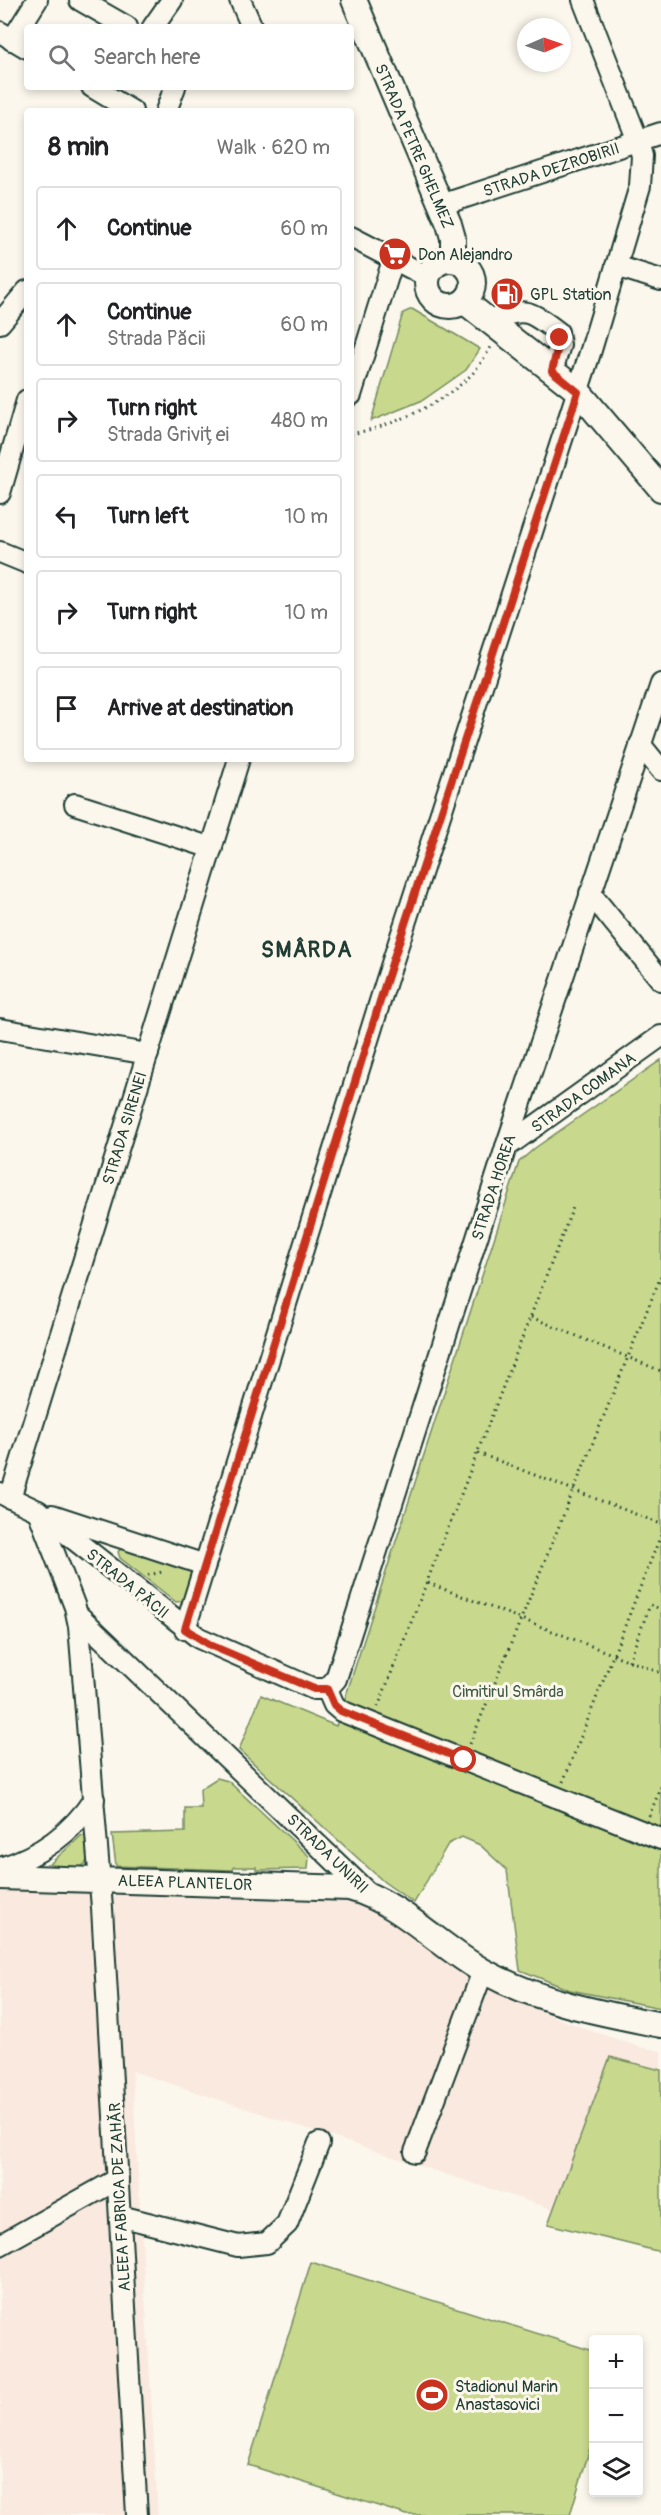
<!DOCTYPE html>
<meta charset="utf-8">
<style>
:root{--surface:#fff;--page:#f2f2f2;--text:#202124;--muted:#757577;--line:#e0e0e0}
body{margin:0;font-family:Pangolin,sans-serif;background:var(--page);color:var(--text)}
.controls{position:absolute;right:18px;bottom:18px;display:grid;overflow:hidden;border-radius:6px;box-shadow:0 3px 9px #0003}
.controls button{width:54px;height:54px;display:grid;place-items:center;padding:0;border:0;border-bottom:2px solid var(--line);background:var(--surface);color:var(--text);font:30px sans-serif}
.compass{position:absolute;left:517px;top:18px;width:54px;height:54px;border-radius:50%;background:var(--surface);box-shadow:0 3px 9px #0003;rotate:88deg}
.stop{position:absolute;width:18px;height:18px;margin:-14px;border:4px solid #c8321e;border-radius:50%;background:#fff}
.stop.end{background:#c8321e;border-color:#fff;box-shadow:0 2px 6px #0008}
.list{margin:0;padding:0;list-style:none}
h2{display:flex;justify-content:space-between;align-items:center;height:78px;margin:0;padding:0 24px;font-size:26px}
h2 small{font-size:20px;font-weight:400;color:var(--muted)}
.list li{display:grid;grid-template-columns:39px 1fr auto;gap:18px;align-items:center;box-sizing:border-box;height:84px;margin:0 12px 12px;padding:0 12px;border:2px solid var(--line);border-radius:6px}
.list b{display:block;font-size:22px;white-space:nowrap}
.list p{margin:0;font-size:20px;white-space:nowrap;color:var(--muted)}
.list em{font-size:20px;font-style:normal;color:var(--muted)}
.icon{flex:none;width:33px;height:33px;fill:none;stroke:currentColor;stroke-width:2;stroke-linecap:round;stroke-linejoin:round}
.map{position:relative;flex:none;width:661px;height:2515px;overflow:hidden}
.search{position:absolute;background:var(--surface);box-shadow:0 3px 9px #0003;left:24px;top:24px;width:330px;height:66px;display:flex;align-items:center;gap:15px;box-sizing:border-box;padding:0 21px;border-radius:6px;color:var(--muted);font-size:22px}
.panel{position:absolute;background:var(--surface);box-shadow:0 3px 9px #0003;left:24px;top:108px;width:330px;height:654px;border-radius:6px}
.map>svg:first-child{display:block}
.built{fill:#fae9de}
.green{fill:#c8d98d;stroke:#748b60;stroke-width:1.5}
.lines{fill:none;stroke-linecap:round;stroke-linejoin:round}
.minor-casing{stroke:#1f3d34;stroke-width:24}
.major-casing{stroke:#1f3d34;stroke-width:28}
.path{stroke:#1f3d34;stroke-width:3;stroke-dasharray:1.5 4.5;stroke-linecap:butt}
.minor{stroke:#fbf7ec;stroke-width:20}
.major{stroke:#fbf7ec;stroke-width:24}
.route{stroke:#c8321e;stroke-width:8}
.labels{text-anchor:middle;stroke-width:6;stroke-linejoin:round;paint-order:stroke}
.street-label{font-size:16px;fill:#1f3d34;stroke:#fbf7ec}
.poi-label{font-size:16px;fill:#1f3d34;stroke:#fbf7ec;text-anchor:start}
.park-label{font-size:16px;fill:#415c46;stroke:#fbf7ec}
.district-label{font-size:22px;font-weight:bold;letter-spacing:1.5px;fill:#1f3d34;stroke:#fbf7ec}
</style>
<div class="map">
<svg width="661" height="2515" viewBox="0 0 661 2515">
<rect width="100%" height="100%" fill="#fbf7ec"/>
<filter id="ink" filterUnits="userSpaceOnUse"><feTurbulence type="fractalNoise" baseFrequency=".0167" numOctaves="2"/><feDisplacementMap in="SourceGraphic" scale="12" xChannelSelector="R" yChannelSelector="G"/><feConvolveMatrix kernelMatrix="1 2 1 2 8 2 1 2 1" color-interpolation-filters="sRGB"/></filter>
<g filter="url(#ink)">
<!-- built -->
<path class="built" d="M0 1889 372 1903 445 1963 500 1995 583 2028 639 2047 661 2051V2245L132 2071 158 2515H0Z"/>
<!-- green -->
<g class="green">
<path d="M412 309 480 349 466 370 423 400 371 421 403 313Z"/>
<path d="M661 1060V2008L570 1990 520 1970 507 1870 480 1845 462 1837 448 1844 414 1903 384 1882 239 1750 261 1695 336 1726 519 1162 535 1148Z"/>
<path d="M122 1547 190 1570 192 1578 184 1601 176 1602 120 1558 118 1552Z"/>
<path d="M217 1778 228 1781 309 1856 308 1869 256 1870V1867H234L233 1870 116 1866 112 1834 185 1832V1808H201L200 1789Z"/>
<path d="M85 1835C88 1841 88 1847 88 1854 89 1874 64 1868 49 1868L51 1863 81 1836Z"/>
<path d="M610 2057 661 2070V2252L548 2224Z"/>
<path d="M311 2262 593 2351V2438L570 2515H407L248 2465Z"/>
</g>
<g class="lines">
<!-- minor casing -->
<g class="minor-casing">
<g id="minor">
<path d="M80 0 127 27"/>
<path d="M240 0 252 27"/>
<path d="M153 27 172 0"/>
<path d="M0 32 27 48"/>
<path d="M12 40 37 0"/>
<path d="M92 87 132 111"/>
<path d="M166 111 175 87"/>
<path d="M441 205 661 133"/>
<path d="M351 237 428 277"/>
<path d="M616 266 661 280"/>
<path d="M487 320C526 309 525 307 558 332L560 345 552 371"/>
<path d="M0 323 27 291"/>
<path d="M351 395 393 260"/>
<path d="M0 493 27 400"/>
<path d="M0 552 27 563"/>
<path d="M640 744 661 770"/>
<path d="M75 804 212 848"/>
<path d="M590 893 661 980"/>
<path d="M0 1029 148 1054"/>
<path d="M506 1147 661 1036"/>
<path d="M0 1493 38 1511 199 1638 314 1689H327"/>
<path d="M10 1498 239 759"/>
<path d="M38 1511 75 1607 79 1626 102 1908 137 2515"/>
<path d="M52 1515 205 1565"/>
<path d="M77 1614 370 1895"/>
<path d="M185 1629 386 982 591 350 640 186 642 156 638 141 583 0"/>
<path d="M327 1689 336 1679 506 1147 661 684"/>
<path d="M327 1689 334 1705 341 1711 661 1839"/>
<path d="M0 1868C40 1856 71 1834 94 1799"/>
<path d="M415 2152 483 1971"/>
<path d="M120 2216 238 2246 267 2243 287 2224 319 2143"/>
<path d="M0 2245 118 2179"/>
</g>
</g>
<!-- major casing -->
<g class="major-casing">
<g id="major">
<path d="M354 0 449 224 453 238V260"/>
<circle cx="450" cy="283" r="23"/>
<path d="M465 302 578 391 661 489"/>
<path d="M0 1877 349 1888C401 1902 439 1947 485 1972 540 2002 600 2013 661 2025"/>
</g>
</g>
<!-- path -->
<g class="path">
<path d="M351 434C392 426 442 405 472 374 479 367 485 356 491 347"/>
<path d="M531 1317 661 1371"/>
<path d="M478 1453 661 1524"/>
<path d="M148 1575 162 1572"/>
<path d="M428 1583 661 1673"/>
<path d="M629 1661 650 1605 661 1609"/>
<path d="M378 1707 574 1205"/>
<path d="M470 1744 661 1276"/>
<path d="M563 1782 661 1535"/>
<path d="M649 1816 661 1787"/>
</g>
<!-- minor -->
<use href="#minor" class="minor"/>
<!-- major -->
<use href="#major" class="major"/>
</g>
</g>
<g class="lines" filter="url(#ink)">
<!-- route -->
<path class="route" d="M464 1760 341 1711 334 1705 327 1689H314L212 1646 185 1629 386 982 578 392 552 371 560 338"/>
</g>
<!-- icons -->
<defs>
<g id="supermarket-disc" transform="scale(1.725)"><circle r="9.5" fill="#c8321e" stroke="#fbf7ec"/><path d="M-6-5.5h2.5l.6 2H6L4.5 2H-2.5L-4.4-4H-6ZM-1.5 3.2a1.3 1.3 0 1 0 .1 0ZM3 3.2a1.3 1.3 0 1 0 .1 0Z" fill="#fff"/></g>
<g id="fuel-disc" transform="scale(1.725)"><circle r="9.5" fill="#c8321e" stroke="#fbf7ec"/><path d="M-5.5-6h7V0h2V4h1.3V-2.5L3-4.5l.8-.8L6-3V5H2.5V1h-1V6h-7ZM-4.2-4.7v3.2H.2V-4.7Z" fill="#fff"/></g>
<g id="stadium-disc" transform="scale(1.725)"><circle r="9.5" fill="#c8321e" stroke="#fbf7ec"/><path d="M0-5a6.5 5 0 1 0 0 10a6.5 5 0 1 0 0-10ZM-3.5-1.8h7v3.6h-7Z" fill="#fff"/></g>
</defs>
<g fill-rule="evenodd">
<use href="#supermarket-disc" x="395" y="254"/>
<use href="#fuel-disc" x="507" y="294"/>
<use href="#stadium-disc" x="432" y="2395"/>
</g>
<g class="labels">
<!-- street labels -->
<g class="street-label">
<text transform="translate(415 146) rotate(67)" y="6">STRADA PETRE GHELMEZ</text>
<text transform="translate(551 169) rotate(-18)" y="6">STRADA DEZROBIRII</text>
<text transform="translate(583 1092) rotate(-36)" y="6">STRADA COMANA</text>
<text transform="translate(124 1128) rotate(-73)" y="6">STRADA SIRENEI</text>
<text transform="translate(493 1187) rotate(-72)" y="6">STRADA HOREA</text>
<text transform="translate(128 1583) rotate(39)" y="6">STRADA PĂCII</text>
<text transform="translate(328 1853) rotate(44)" y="6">STRADA UNIRII</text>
<text transform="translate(185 1882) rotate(2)" y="6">ALEEA PLANTELOR</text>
<text transform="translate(119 2197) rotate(-93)" y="6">ALEEA FABRICA DE ZAHĂR</text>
</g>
<!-- poi labels -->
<g class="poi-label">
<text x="418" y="260">Don Alejandro</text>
<text x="530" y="300">GPL Station</text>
<text x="455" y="2392">Stadionul Marin<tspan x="455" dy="18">Anastasovici</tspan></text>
</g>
<!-- park labels -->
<g class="park-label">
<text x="508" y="1697">Cimitirul Smârda</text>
</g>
<!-- district labels -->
<g class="district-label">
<text x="307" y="957">SMÂRDA</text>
</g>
</g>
</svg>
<div class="controls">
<button>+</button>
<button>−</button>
<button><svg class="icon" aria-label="layers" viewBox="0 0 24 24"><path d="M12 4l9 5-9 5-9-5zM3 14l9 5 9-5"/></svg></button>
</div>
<svg class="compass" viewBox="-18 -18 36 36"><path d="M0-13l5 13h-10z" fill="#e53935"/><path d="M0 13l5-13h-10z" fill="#757577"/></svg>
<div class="stop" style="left:464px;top:1760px"></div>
<div class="stop end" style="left:560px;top:338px"></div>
<div class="search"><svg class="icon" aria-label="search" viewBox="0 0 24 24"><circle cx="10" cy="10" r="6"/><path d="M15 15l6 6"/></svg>Search here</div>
<section class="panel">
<h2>8 min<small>Walk · 620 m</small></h2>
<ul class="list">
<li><svg class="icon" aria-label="ahead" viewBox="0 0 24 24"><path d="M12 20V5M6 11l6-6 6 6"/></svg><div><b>Continue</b></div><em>60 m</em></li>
<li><svg class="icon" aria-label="ahead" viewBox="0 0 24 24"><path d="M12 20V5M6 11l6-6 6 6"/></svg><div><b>Continue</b><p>Strada Păcii</p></div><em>60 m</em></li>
<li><svg class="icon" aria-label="right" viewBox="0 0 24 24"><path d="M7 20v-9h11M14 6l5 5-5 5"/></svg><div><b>Turn right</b><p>Strada Griviței</p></div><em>480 m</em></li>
<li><svg class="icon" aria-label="left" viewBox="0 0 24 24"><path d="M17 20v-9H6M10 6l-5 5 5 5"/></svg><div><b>Turn left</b></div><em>10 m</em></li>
<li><svg class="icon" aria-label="right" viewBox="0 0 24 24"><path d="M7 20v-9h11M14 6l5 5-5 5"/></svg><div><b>Turn right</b></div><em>10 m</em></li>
<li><svg class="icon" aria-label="arrive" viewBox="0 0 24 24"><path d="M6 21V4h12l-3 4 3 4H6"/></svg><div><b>Arrive at destination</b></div></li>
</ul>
</section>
</div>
